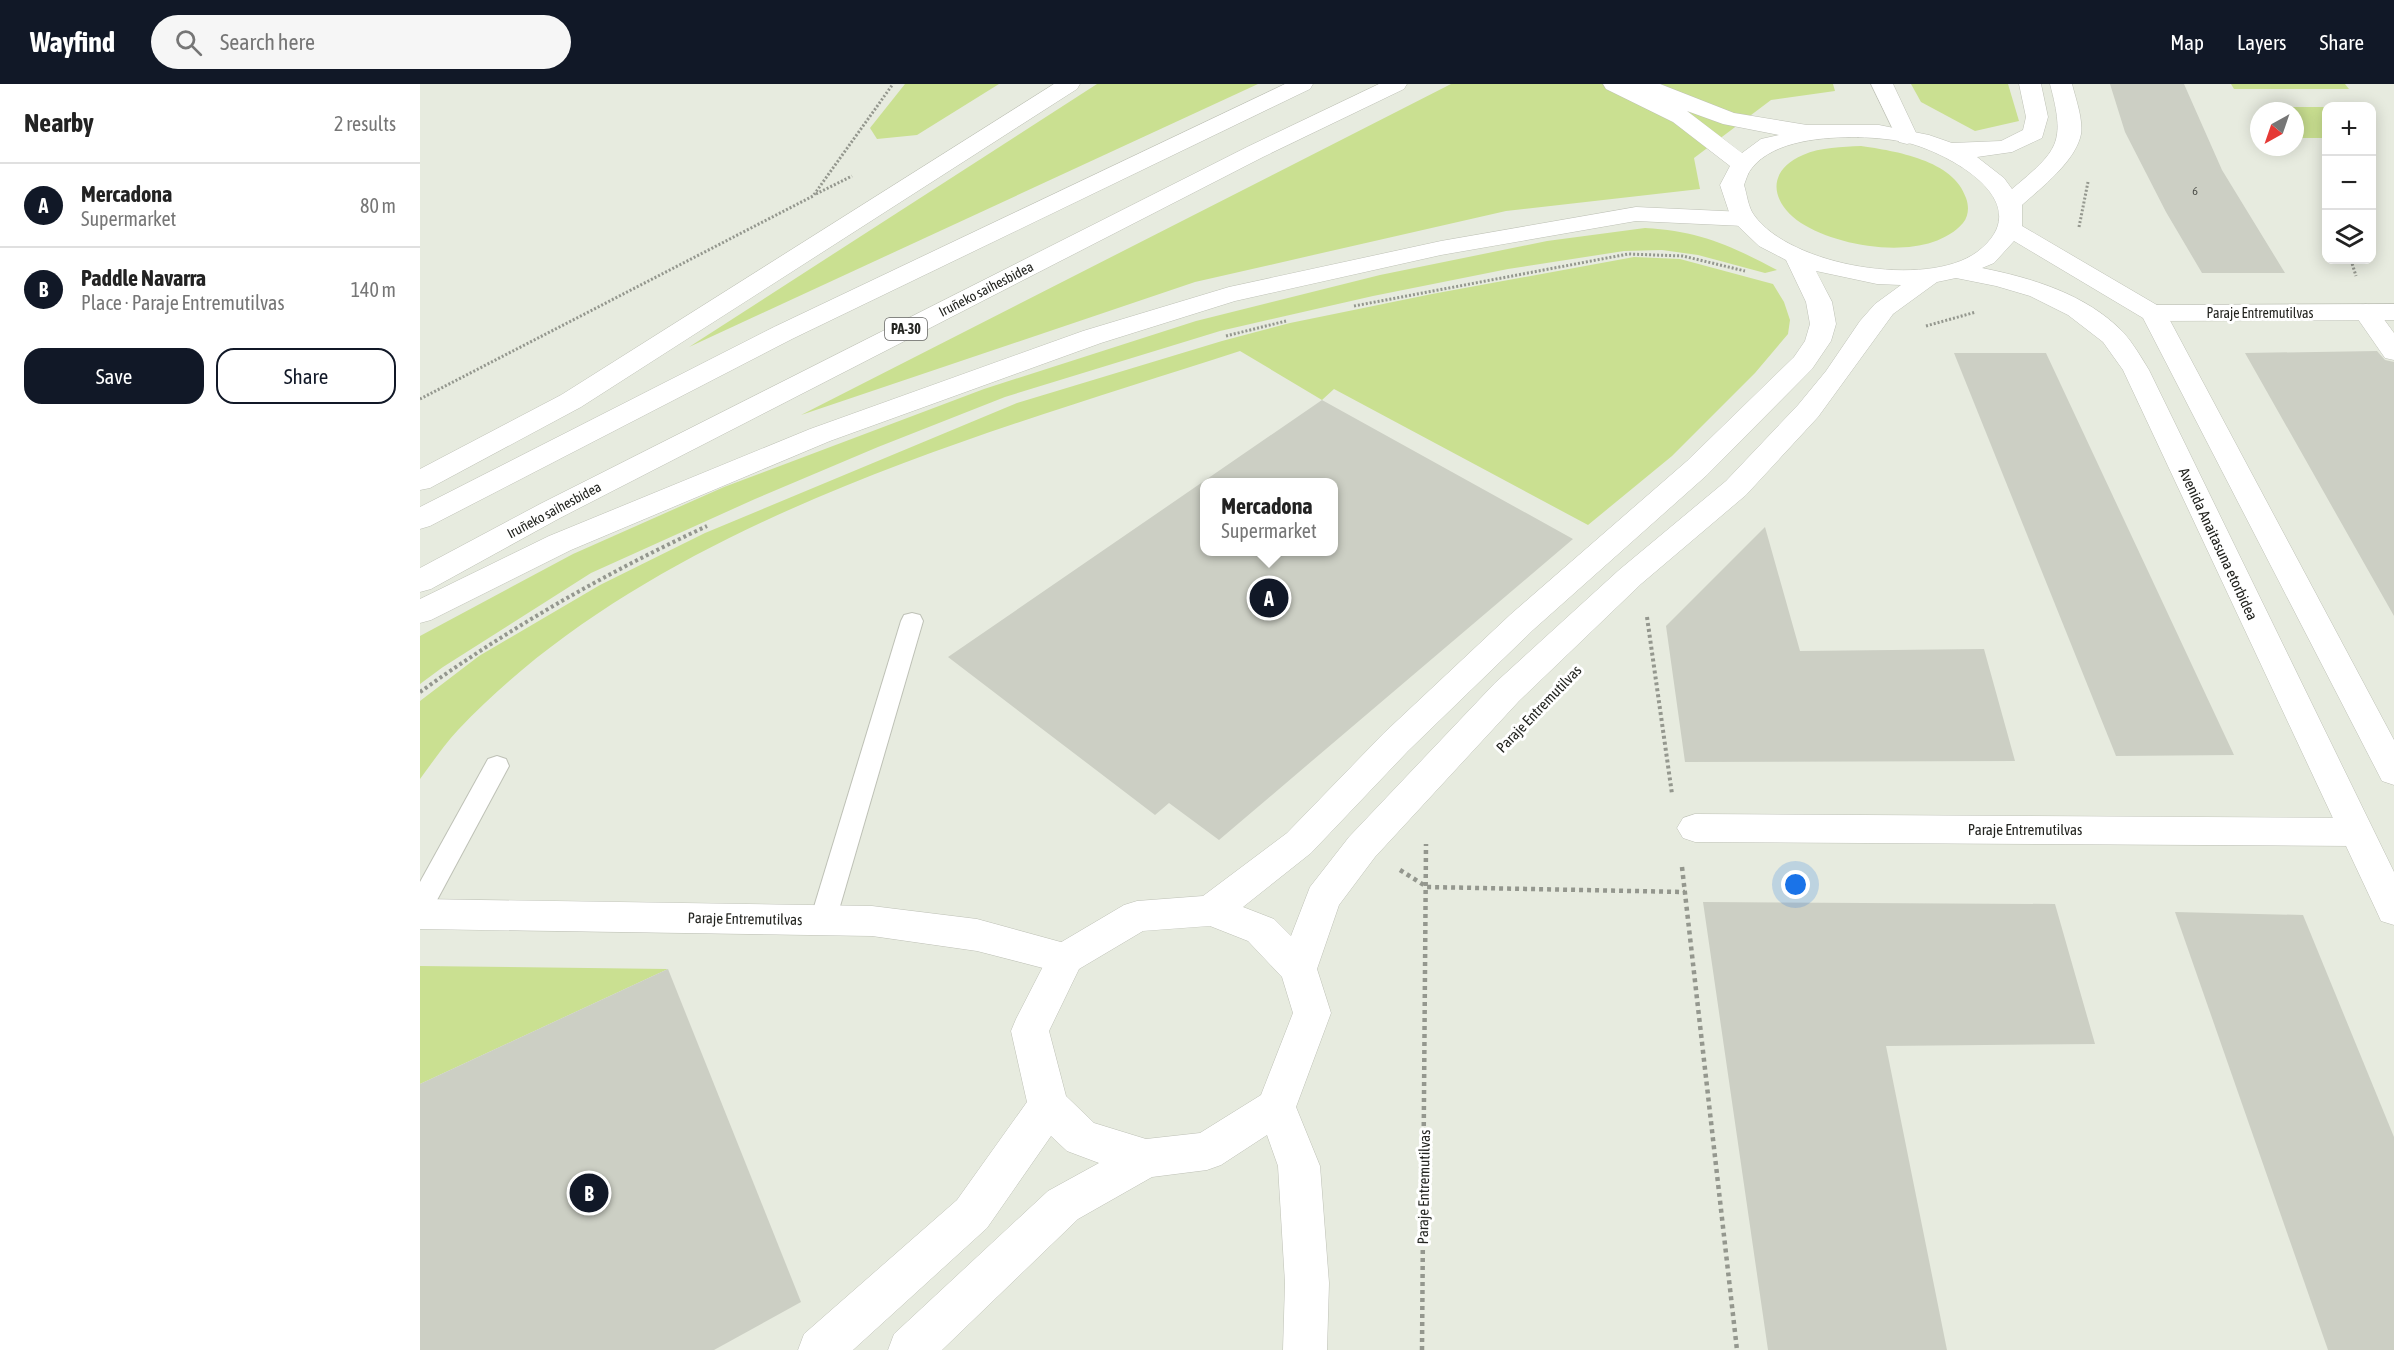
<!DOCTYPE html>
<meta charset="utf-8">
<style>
:root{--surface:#fff;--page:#f6f6f6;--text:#222;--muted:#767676;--line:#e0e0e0;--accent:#111827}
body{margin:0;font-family:"Asap Condensed",sans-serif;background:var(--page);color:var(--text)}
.controls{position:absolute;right:18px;top:18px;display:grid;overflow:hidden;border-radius:12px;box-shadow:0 3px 15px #0003}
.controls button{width:54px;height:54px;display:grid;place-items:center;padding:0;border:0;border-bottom:2px solid var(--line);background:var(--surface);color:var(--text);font:30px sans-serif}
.compass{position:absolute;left:1830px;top:18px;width:54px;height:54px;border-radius:50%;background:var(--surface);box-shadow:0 3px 15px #0003;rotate:220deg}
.you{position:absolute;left:1376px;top:801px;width:21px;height:21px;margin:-15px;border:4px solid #fff;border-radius:50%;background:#1a73e8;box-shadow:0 0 0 9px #1a73e833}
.badge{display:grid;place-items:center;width:39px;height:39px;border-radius:50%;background:var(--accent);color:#fff;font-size:20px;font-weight:700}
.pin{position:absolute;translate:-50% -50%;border:3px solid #fff;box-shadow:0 2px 6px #0006}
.popup{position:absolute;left:780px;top:394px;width:138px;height:78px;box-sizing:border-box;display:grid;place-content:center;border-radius:12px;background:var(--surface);filter:drop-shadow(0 2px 4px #0005);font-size:20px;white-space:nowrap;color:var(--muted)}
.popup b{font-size:22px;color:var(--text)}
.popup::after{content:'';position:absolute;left:50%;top:100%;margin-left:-12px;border:12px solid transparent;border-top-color:var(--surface)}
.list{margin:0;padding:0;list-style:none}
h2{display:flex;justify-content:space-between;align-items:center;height:78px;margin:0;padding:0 24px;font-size:26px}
h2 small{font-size:20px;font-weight:400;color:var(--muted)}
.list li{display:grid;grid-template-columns:39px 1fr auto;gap:18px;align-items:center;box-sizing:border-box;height:84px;padding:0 24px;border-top:2px solid var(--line)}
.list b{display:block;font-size:22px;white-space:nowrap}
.list p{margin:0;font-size:20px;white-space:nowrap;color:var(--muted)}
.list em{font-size:20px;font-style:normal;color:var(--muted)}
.actions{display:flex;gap:12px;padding:18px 24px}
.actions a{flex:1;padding:14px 0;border:2px solid var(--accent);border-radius:18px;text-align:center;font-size:21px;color:var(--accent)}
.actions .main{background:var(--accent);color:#fff}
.icon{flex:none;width:33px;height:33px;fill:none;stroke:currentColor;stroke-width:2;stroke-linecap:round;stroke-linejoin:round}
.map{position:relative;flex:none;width:1974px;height:1266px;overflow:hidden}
header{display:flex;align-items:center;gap:36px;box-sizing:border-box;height:84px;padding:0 30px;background:var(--accent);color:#fff}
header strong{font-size:28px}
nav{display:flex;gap:33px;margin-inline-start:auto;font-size:21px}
.search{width:420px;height:54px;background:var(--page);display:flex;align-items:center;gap:15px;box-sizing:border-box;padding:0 21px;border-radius:33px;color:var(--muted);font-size:22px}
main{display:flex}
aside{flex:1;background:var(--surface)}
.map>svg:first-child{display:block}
.green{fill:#cae091}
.building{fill:#cccfc4;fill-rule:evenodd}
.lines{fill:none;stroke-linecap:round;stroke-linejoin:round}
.service-casing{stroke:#bec1b6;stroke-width:2}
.pedestrian-casing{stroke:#bec1b6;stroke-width:1}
.minor-casing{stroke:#bec1b6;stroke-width:1}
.tertiary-casing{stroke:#bec1b6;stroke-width:1}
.motorway-casing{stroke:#bec1b6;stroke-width:1}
.path-far2{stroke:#94978e;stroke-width:3;stroke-dasharray:2 2;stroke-linecap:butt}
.path-far1{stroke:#94978e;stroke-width:4;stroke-dasharray:3 3;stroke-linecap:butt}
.path{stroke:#94978e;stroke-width:4.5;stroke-dasharray:4 4;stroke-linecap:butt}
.service{fill:#fff;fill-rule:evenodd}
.pedestrian{fill:#fff;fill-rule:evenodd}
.minor{fill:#fff;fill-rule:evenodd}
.tertiary{fill:#fff;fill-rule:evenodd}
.motorway{fill:#fff;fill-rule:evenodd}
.labels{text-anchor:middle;stroke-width:6;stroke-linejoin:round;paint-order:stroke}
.number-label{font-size:12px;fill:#4e504a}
.far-street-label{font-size:14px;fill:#242521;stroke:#fff}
.shield{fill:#fff;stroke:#666664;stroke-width:1.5}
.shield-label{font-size:14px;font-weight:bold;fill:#242521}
.street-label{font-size:15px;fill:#242521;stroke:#fff}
</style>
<header>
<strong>Wayfind</strong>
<div class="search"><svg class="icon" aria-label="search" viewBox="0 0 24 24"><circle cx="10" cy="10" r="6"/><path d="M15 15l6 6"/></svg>Search here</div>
<nav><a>Map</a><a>Layers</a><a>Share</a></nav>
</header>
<main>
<aside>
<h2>Nearby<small>2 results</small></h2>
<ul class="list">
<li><span class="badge">A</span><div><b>Mercadona</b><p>Supermarket</p></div><em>80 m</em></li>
<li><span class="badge">B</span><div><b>Paddle Navarra</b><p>Place · Paraje Entremutilvas</p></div><em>140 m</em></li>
</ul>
<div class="actions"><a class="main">Save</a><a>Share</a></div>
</aside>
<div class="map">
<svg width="1974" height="1266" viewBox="0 0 1974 1266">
<rect width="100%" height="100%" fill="#e7ebdf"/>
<!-- green -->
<g class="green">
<path d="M485 0H579L497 51 457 55 450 44Z"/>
<path d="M677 0H838L269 263Z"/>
<path d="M1031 0H1413L1415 7 1351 16 1274 74 1280 105 1086 127 775 198 381 331Z"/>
<path d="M1491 0H1588L1599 37 1555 47 1501 18Z"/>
<path d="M1811 0H1925L1929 5H1814Z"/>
<path d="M1853 23H1906V54H1876L1875 27H1856Z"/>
<path d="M1441 62C1475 67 1534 76 1546 114 1549 122 1549 132 1543 139 1508 179 1420 164 1381 139 1350 118 1346 87 1383 71 1401 63 1422 63 1441 62Z"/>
<path d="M1225 144C1278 147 1310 161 1357 186L1345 189 1278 171 1242 166 1204 167 1088 185 953 212 800 247 585 313 458 363 335 415 171 489 23 583 0 600V552L153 470 304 403 564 305 776 237 960 191 1127 157Z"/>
<path d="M1214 173 1260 175 1353 200 1364 218 1370 236 1368 250 1335 289 1252 372 1168 441 914 305 902 316 820 267C555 353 234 439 38 646 24 661 12 679 0 695V617L59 572 180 501 285 449 597 319 802 257 870 239 1012 210Z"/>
<path d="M0 882 248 885 0 1000Z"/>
</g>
<!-- building -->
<g class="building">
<path d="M1690 0H1764L1802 86 1865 189H1782L1746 128 1705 48Z"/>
<path d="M1957 267 1965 276 1974 278V532L1825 269Z"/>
<path d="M1534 269H1626L1814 671 1696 672Z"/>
<path d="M902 316 1153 455 799 756 749 719 735 731 528 573ZM784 399H914V468H784Z"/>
<path d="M1345 443 1380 567 1564 565 1595 677 1265 678 1246 542Z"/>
<path d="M1283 818 1635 820 1675 960 1466 962 1527 1266H1348Z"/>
<path d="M1755 828 1883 831 1974 1053V1266H1908Z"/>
<path d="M248 885 381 1218 294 1266H0V1000Z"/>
</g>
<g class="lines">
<!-- service casing -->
<g class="service-casing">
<g id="service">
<path d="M492 529 500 531 503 537 416 836 412 844 403 847 394 844 390 836 481 537 484 531Z"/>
<path d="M77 672 86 675 89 682 9 831 0 834V798L68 675Z"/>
</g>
</g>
<!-- pedestrian casing -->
<g class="pedestrian-casing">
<path id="pedestrian" d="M1946 220 1955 223 1974 249V276L1965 274 1933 228 1937 223Z"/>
</g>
<!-- minor casing -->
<g class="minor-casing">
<g id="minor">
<path d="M1974 220V236L1733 237 1724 234 1720 229 1724 224 1733 221Z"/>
<path d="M1275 730 1935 734 1947 738 1953 748 1947 758 1935 762 1275 758 1263 754 1257 744 1263 734Z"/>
<path d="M0 815 452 822 557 835 659 863 665 874 659 885 646 890 557 867 452 852 0 845Z"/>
</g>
</g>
<!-- tertiary casing -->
<g class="tertiary-casing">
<path id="tertiary" d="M1183 0H1240L1314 29 1387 41H1459L1509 51 1532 59 1581 57 1603 46 1606 33 1599 0H1621L1628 33 1622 54 1592 68 1557 73 1584 94 1592 105C1638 66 1646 60 1630 0H1652C1656 16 1663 34 1661 50 1656 77 1621 104 1602 121V142L1742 224 1746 229 1974 656V701L1962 697 1723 234 1594 157 1574 179 1562 184C1612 194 1666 210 1703 248 1713 259 1721 273 1729 286L1974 788V841L1961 837 1956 826 1703 286 1683 258 1648 231 1610 212 1576 202 1536 194 1517 198 1473 230 1398 333 1326 411 1221 500 1099 617 955 773 919 821 897 885 911 929 876 1023 900 1082 909 1199 907 1266H863L865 1199 858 1082 847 1051 801 1081 787 1086 732 1093 658 1135 522 1266H468L474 1250 628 1107 679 1079 647 1067 631 1052 567 1144 433 1266H378L384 1250 537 1116 607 1018 591 947 596 935 633 863 704 821 717 817 783 812 867 749 964 649 1091 530 1267 377 1374 273 1385 257 1390 240 1386 218 1366 176 1339 162 1317 141 1309 128 1300 101 1310 82 1253 38 1186 5ZM1267 27 1303 40 1359 51 1341 55 1322 69ZM1438 53C1456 54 1474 55 1492 60 1536 73 1619 121 1557 168 1507 205 1370 182 1334 131 1328 123 1327 110 1324 101 1326 96 1328 88 1332 84 1354 56 1405 53 1438 53ZM1396 187 1457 200 1481 201 1455 220 1440 237 1406 287 1378 321 1306 397 1199 486 1075 599 929 753 890 803 871 852 854 835 823 823 891 769 988 667 1113 546 1287 391 1392 285 1411 257 1416 240 1412 218ZM790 842 828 857 862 893 873 929 841 1011 780 1049 726 1055 674 1039 646 1012 629 947 659 885 723 847Z"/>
</g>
<!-- motorway casing -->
<g class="motorway-casing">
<g id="motorway">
<path d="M634 0H660L657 5 161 323 10 404 0 406V385L141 311Z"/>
<path d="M865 0H893L890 5 372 255 10 442 0 445V423L354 243Z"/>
<path d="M959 0H987L984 5 843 73 140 434 11 505 0 508V484L120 420 827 63Z"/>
<path d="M1451 0H1473L1498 53 1495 58 1487 60 1479 58Z"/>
<path d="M1216 123 1324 128 1332 130 1336 135 1332 140 1324 142 1216 137 1021 171 815 217 681 259 410 357 151 466 11 536 0 539V515L129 452 390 345 663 247 809 203 1021 157Z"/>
</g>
</g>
<!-- path-far2 -->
<g class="path-far2">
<path d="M396 110 432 92"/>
<path d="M1659 143 1668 98"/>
<path d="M1931 176 1936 192"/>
<path d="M934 222 1208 170 1263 172 1325 187"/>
<path d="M1506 242 1556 228"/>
<path d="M806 252 866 237"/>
<path d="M0 315 393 112 473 0"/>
</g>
<!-- path-far1 -->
<g class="path-far1">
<path d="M1227 533 1252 710"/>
<path d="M0 608C91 543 186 489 287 442"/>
</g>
<!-- path -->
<g class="path">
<path d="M1262 783 1317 1266"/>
<path d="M980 786 1007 803 1265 808"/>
<path d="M1002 1266 1006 760"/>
</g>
<!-- service -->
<use href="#service" class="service"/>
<!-- pedestrian -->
<use href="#pedestrian" class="pedestrian"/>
<!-- minor -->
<use href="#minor" class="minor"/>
<!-- tertiary -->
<use href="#tertiary" class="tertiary"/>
<!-- motorway -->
<use href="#motorway" class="motorway"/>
</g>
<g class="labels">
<!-- number labels -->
<g class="number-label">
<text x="1775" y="111">6</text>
</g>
<!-- far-street labels -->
<g class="far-street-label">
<text transform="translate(566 205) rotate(-27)" y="5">Iruñeko saihesbidea</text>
<text x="1840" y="234">Paraje Entremutilvas</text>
<text transform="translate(134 426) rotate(-28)" y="5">Iruñeko saihesbidea</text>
</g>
<!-- shield labels -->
<rect class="shield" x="465" y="234" width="42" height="22" rx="4.5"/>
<g class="shield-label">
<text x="486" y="250">PA-30</text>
</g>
<!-- street labels -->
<g class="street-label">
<text transform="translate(1798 460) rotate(65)" y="5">Avenida Anaitasuna etorbidea</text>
<text transform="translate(1119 625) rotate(-46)" y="5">Paraje Entremutilvas</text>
<text x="1605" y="751">Paraje Entremutilvas</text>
<text transform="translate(325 835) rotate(1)" y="5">Paraje Entremutilvas</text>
<text transform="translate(1004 1103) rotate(-89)" y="5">Paraje Entremutilvas</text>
</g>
</g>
</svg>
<div class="controls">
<button>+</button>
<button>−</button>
<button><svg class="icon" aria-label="layers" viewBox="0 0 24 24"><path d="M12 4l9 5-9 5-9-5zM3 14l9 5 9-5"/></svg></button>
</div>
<svg class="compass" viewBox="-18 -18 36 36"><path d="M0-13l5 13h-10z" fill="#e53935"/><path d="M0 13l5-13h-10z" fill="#767676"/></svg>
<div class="you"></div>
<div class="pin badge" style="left:849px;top:514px">A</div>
<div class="popup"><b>Mercadona</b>Supermarket</div>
<div class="pin badge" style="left:169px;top:1109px">B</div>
</div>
</main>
